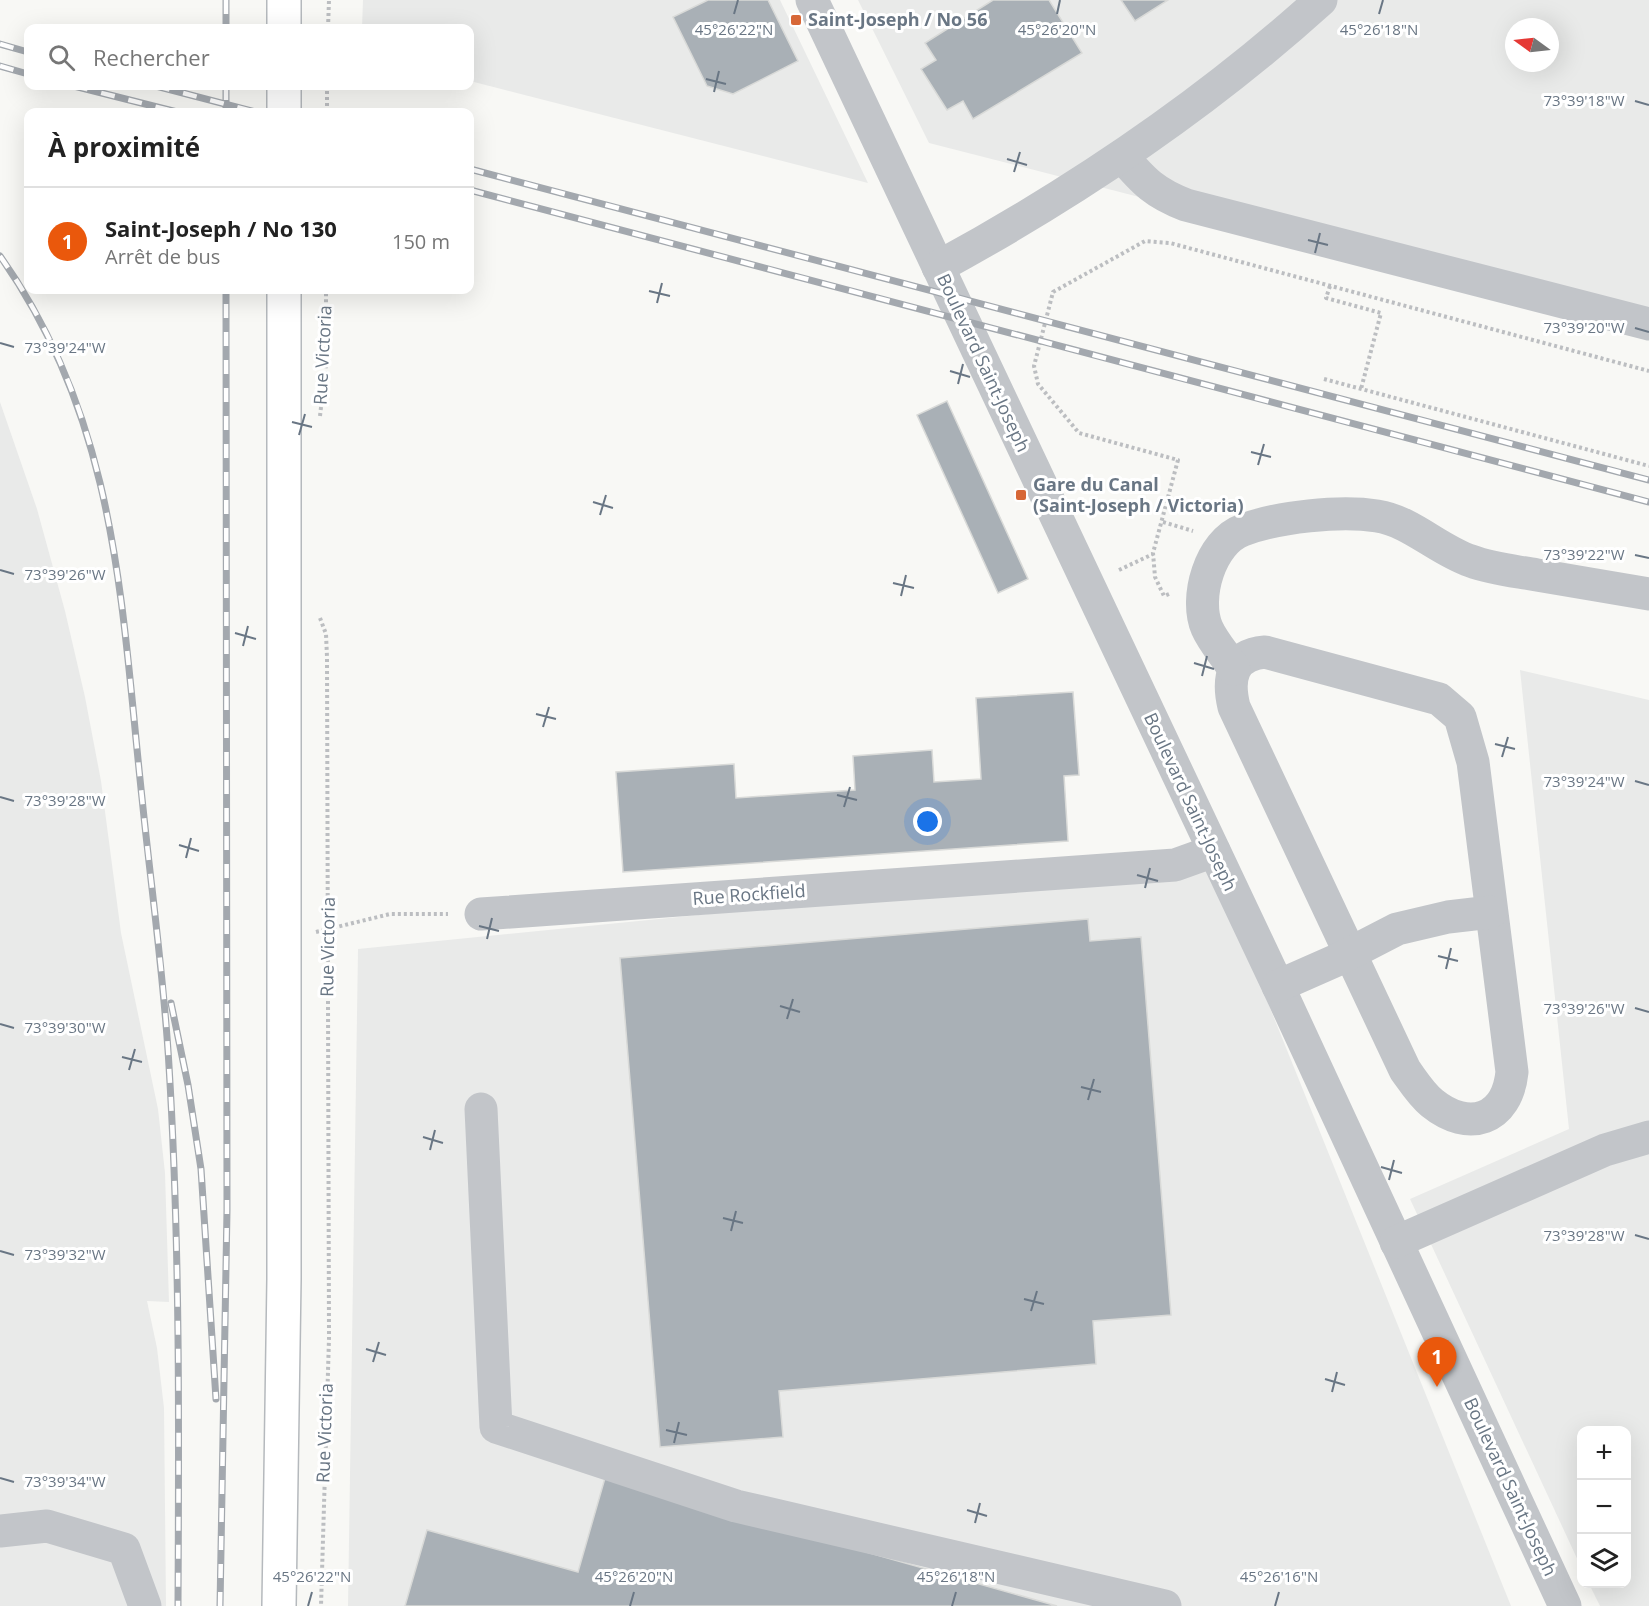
<!DOCTYPE html>
<html lang="fr">
<meta charset="utf-8">
<style>
:root{--surface:#fff;--page:#f2f2f2;--text:#222;--muted:#767676;--line:#e0e0e0;--accent:#ea580c}
body{margin:0;font-family:"Open Sans",sans-serif;background:var(--page);color:var(--text)}
.controls{position:absolute;right:18px;bottom:18px;display:grid;overflow:hidden;border-radius:12px;box-shadow:0 6px 24px #0002}
.controls button{width:54px;height:54px;display:grid;place-items:center;padding:0;border:0;border-bottom:2px solid var(--line);background:var(--surface);color:var(--text);font:30px sans-serif}
.compass{position:absolute;left:1505px;top:18px;width:54px;height:54px;border-radius:50%;background:var(--surface);box-shadow:0 6px 24px #0002;rotate:285deg}
.you{position:absolute;left:928px;top:822px;width:21px;height:21px;margin:-15px;border:4px solid #fff;border-radius:50%;background:#1a73e8;box-shadow:0 0 0 9px #1a73e833}
.badge{display:grid;place-items:center;width:39px;height:39px;border-radius:50%;background:var(--accent);color:#fff;font-size:20px;font-weight:700}
.pin{position:absolute;translate:-50% -50px;filter:drop-shadow(0 2px 3px #0008)}
.pin::after{content:'';position:absolute;top:32px;width:21px;height:18px;background:inherit;clip-path:polygon(0 0,100% 0,50% 100%)}
.list{margin:0;padding:0;list-style:none}
h2{display:flex;justify-content:space-between;align-items:center;height:78px;margin:0;padding:0 24px;font-size:26px}
h2 small{font-size:20px;font-weight:400;color:var(--muted)}
.list li{display:grid;grid-template-columns:39px 1fr auto;gap:18px;align-items:center;box-sizing:border-box;height:108px;padding:0 24px;border-top:2px solid var(--line)}
.list b{display:block;font-size:22px;white-space:nowrap}
.list p{margin:0;font-size:20px;white-space:nowrap;color:var(--muted)}
.list em{font-size:20px;font-style:normal;color:var(--muted)}
.icon{flex:none;width:33px;height:33px;fill:none;stroke:currentColor;stroke-width:2;stroke-linecap:round;stroke-linejoin:round}
.map{position:relative;flex:none;width:1649px;height:1606px;overflow:hidden}
.search{position:absolute;background:var(--surface);box-shadow:0 6px 24px #0002;left:24px;top:24px;width:450px;height:66px;display:flex;align-items:center;gap:15px;box-sizing:border-box;padding:0 21px;border-radius:12px;color:var(--muted);font-size:22px}
.panel{position:absolute;background:var(--surface);box-shadow:0 6px 24px #0002;left:24px;top:108px;width:450px;height:186px;border-radius:12px}
.map>svg:first-child{display:block}
.built{fill:#e9eae9;fill-rule:evenodd}
.building{fill:#a9b0b6;stroke:#d9dad8;stroke-width:1.5}
.lines{fill:none;stroke-linecap:round;stroke-linejoin:round}
.major-casing{stroke:#b5b9bd;stroke-width:36}
.path{stroke:#bcbec1;stroke-width:4;stroke-dasharray:3 3;stroke-linecap:butt}
.minor{stroke:#c2c5c9;stroke-width:33}
.major{stroke:#fff;stroke-width:33}
.rail-casing{stroke:#a3a8ae;stroke-width:7}
.rail{stroke:#fff;stroke-width:4.5;stroke-dasharray:14;stroke-linecap:butt}
.ticks{fill:none;stroke:#697684;stroke-width:2}
.poi-dot{fill:#d76736;stroke:#fff;stroke-width:2}
.labels{text-anchor:middle;stroke-width:6;stroke-linejoin:round;paint-order:stroke}
.poi-label{font-size:18px;font-weight:bold;fill:#697684;stroke:#fff;text-anchor:start}
.street-label{font-size:18px;fill:#697684;stroke:#fff}
.ticks-label{font-size:15px;text-anchor:middle;fill:#697684;stroke:#fff;stroke-width:6;stroke-linejoin:round;paint-order:stroke}
</style>
<div class="map">
<svg width="1649" height="1606" viewBox="0 0 1649 1606">
<rect width="100%" height="100%" fill="#f8f8f5"/>
<!-- built -->
<g class="built">
<path d="M363 0H780L868 183 470 81V28H362Z"/>
<path d="M858 0H1649V328L929 143ZM1514 27H1550V63H1514Z"/>
<path d="M0 402 37 509 65 611 85 697 101 781 121 933 158 1109 165 1173 169 1302 147 1301 157 1348 164 1408 166 1606H0Z"/>
<path d="M1520 670 1649 700V1606H1600L1589 1584H1626V1430H1582L1581 1567 1410 1199 1569 1129Z"/>
<path d="M1212 864 1511 1606H348L358 949Z"/>
</g>
<!-- building -->
<g class="building">
<path d="M708 0H768L798 61 733 94 707 86 673 17Z"/>
<path d="M993 0H1049L1082 53 973 119 963 101 947 110 921 69 936 60 925 43Z"/>
<path d="M1121 0H1168L1135 21Z"/>
<path d="M947 401 1028 579 998 593 917 415Z"/>
<path d="M1073 692 1079 775 1064 776 1068 841 623 872 616 772 734 764 736 798 855 790 853 756 932 750 934 782 981 779 976 698Z"/>
<path d="M1088 919 1090 941 1141 937 1171 1315 1093 1321 1096 1364 779 1391 783 1437 660 1447 620 958Z"/>
<path d="M605 1478 1057 1606H405L427 1530 578 1572Z"/>
</g>
<g class="lines">
<!-- major casing -->
<g class="major-casing">
<g id="major">
<path d="M284 28V0"/>
<path d="M284 112V86"/>
<path d="M279 1606 284 1279V290"/>
</g>
</g>
<!-- path -->
<g class="path">
<path d="M328 28 329 0"/>
<path d="M327 112V86"/>
<path d="M1330 286 1326 298 1381 313 1361 389"/>
<path d="M1324 379 1649 466"/>
<path d="M320 416 326 364V290"/>
<path d="M1163 522 1193 531"/>
<path d="M1119 570 1153 554"/>
<path d="M1169 594 1164 596 1155 577 1153 553 1178 460 1079 433 1038 384 1034 366 1053 292 1145 241 1170 243 1649 371"/>
<path d="M320 618 326 634 327 657 329 1338 321 1606"/>
<path d="M316 932 390 914H448"/>
</g>
<!-- minor -->
<g class="minor">
<path d="M812 0 1278 986 1565 1606"/>
<path d="M1122 156C1144 182 1155 193 1186 205L1649 324"/>
<path d="M938 267C1074 193 1206 104 1321 0"/>
<path d="M1265 652 1439 699 1460 717 1473 762 1512 1072C1507 1120 1469 1133 1432 1103 1421 1094 1413 1081 1405 1070L1234 707C1227 678 1232 655 1265 652Z"/>
<path d="M1234 669C1226 656 1213 642 1207 628 1194 598 1210 542 1243 530 1278 517 1340 510 1377 516 1411 521 1438 550 1471 561 1492 569 1515 571 1537 575 1574 581 1612 588 1649 594"/>
<path d="M481 914 1175 865 1214 851"/>
<path d="M1278 986 1337 960 1397 929 1448 917 1491 912"/>
<path d="M481 1109 496 1427 736 1506 1165 1606"/>
<path d="M1396 1242 1605 1150 1649 1137"/>
<path d="M0 1531 47 1526 124 1549 145 1606"/>
</g>
<!-- major -->
<use href="#major" class="major"/>
<!-- rail casing -->
<g class="rail-casing">
<g id="rail">
<path d="M226 0V28"/>
<path d="M0 44 28 52"/>
<path d="M0 66 28 74"/>
<path d="M74 86 177 112"/>
<path d="M156 86 256 112"/>
<path d="M226 86V112"/>
<path d="M470 169 1649 480"/>
<path d="M470 190 1649 502"/>
<path d="M0 256C118 423 121 603 142 798 151 887 164 977 169 1066 180 1246 179 1426 178 1606"/>
<path d="M171 1003 188 1085 201 1169 216 1399"/>
<path d="M220 1606 227 1210 226 290"/>
</g>
</g>
<!-- rail -->
<use href="#rail" class="rail"/>
</g>
<!-- ticks -->
<path class="ticks" d="M734 14 738 0M1057 14 1060 0M1379 14 1383 0M706 79 726 84M714 92 719 71M1635 101 1649 105M1007 159 1027 165M1014 172 1020 152M1308 240 1328 245M1315 253 1320 233M649 291 670 296M657 303 662 283M1635 328 1649 332M0 343 14 347M950 371 970 377M958 384 963 364M292 422 312 427M299 435 305 414M1251 452 1271 457M1258 465 1264 444M593 502 613 508M600 515 606 495M1635 555 1649 558M0 570 14 574M893 583 914 588M901 596 906 575M235 633 256 639M243 646 248 626M1194 663 1214 669M1202 676 1207 656M536 714 556 719M543 727 549 707M1495 744 1515 749M1502 757 1508 737M1635 781 1649 785M837 795 857 800M0 797 14 801M844 807 850 787M179 845 199 851M186 858 191 838M1137 875 1158 881M1145 888 1150 868M479 926 499 931M487 939 492 918M1438 956 1458 961M1446 969 1451 948M780 1006 800 1012M1635 1008 1649 1012M787 1019 793 999M0 1024 14 1028M122 1057 142 1062M129 1070 135 1049M1081 1087 1101 1092M1088 1100 1094 1079M423 1137 443 1143M430 1150 435 1130M1381 1167 1402 1173M1389 1180 1394 1160M723 1218 743 1223M731 1231 736 1211M1635 1235 1649 1239M0 1251 14 1255M1024 1299 1044 1304M1031 1311 1037 1291M366 1349 386 1355M373 1362 379 1342M1325 1379 1345 1385M1332 1392 1337 1372M666 1430 687 1435M674 1443 679 1422M0 1478 14 1482M967 1510 987 1516M975 1523 980 1503M308 1606 312 1592M630 1606 634 1592M952 1606 956 1592M1275 1606 1279 1592"/>
<!-- markers -->
<g class="poi-dot">
<rect x="790" y="14" width="12" height="12" rx="3"/>
<rect x="1015" y="489" width="12" height="12" rx="3"/>
</g>
<g class="labels">
<!-- poi labels -->
<g class="poi-label">
<text x="808" y="26">Saint-Joseph / No 56</text>
<text x="1033" y="491">Gare du Canal<tspan x="1033" dy="21">(Saint-Joseph / Victoria)</tspan></text>
</g>
<!-- street labels -->
<g class="street-label">
<text transform="translate(323 355) rotate(-87)" y="6">Rue Victoria</text>
<text transform="translate(983 363) rotate(65)" y="6">Boulevard Saint-Joseph</text>
<text transform="translate(1190 802) rotate(65)" y="6">Boulevard Saint-Joseph</text>
<text transform="translate(749 895) rotate(-4)" y="6">Rue Rockfield</text>
<text transform="translate(328 947) rotate(-89)" y="6">Rue Victoria</text>
<text transform="translate(325 1433) rotate(-88)" y="6">Rue Victoria</text>
<text transform="translate(1510 1487) rotate(65)" y="6">Boulevard Saint-Joseph</text>
</g>
</g>
<g class="ticks-label">
<text x="734" y="35">45°26'22"N</text>
<text x="1057" y="35">45°26'20"N</text>
<text x="1379" y="35">45°26'18"N</text>
<text x="1584" y="106">73°39'18"W</text>
<text x="1584" y="333">73°39'20"W</text>
<text x="65" y="353">73°39'24"W</text>
<text x="1584" y="560">73°39'22"W</text>
<text x="65" y="580">73°39'26"W</text>
<text x="1584" y="787">73°39'24"W</text>
<text x="65" y="806">73°39'28"W</text>
<text x="1584" y="1014">73°39'26"W</text>
<text x="65" y="1033">73°39'30"W</text>
<text x="1584" y="1241">73°39'28"W</text>
<text x="65" y="1260">73°39'32"W</text>
<text x="65" y="1487">73°39'34"W</text>
<text x="312" y="1582">45°26'22"N</text>
<text x="634" y="1582">45°26'20"N</text>
<text x="956" y="1582">45°26'18"N</text>
<text x="1279" y="1582">45°26'16"N</text>
</g>
</svg>
<div class="controls">
<button>+</button>
<button>−</button>
<button><svg class="icon" aria-label="layers" viewBox="0 0 24 24"><path d="M12 4l9 5-9 5-9-5zM3 14l9 5 9-5"/></svg></button>
</div>
<svg class="compass" viewBox="-18 -18 36 36"><path d="M0-13l5 13h-10z" fill="#e53935"/><path d="M0 13l5-13h-10z" fill="#767676"/></svg>
<div class="you"></div>
<div class="pin badge" style="left:1437px;top:1387px">1</div>
<div class="search"><svg class="icon" aria-label="search" viewBox="0 0 24 24"><circle cx="10" cy="10" r="6"/><path d="M15 15l6 6"/></svg>Rechercher</div>
<section class="panel">
<h2>À proximité<small></small></h2>
<ul class="list">
<li><span class="badge">1</span><div><b>Saint-Joseph / No 130</b><p>Arrêt de bus</p></div><em>150 m</em></li>
</ul>
</section>
</div>
